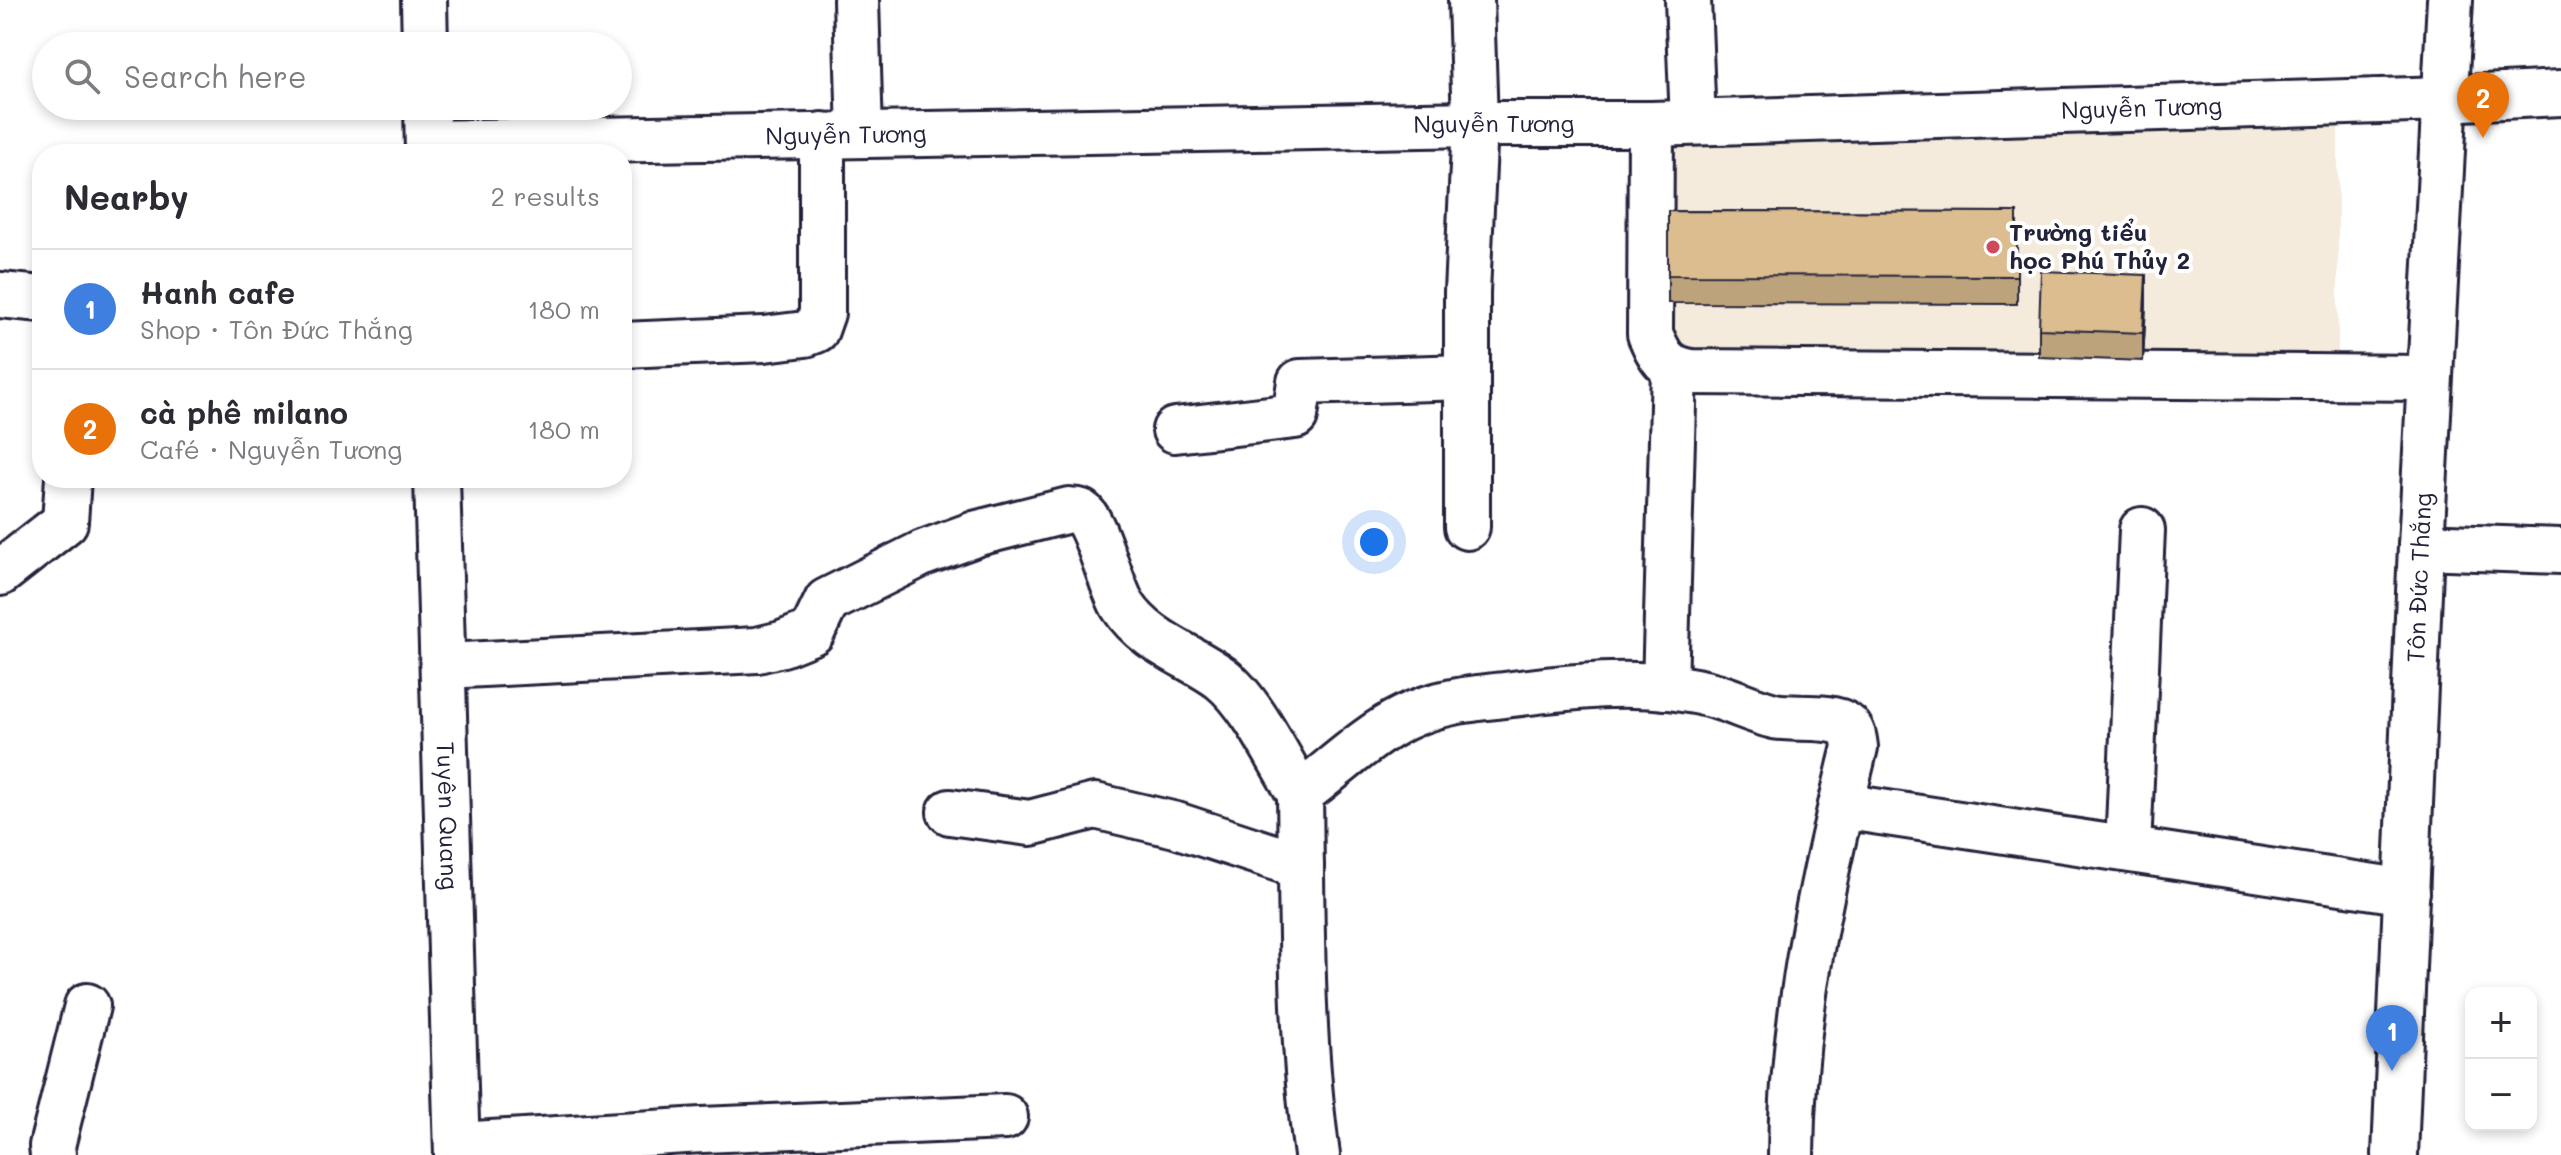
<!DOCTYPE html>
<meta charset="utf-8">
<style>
:root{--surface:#fff;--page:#f7f7f7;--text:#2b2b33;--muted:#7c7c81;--line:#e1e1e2;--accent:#d93025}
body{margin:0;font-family:Mali,sans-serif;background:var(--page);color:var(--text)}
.controls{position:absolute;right:24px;bottom:24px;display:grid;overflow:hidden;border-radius:16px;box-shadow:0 4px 12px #0003}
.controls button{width:72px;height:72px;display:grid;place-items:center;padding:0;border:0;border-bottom:2px solid var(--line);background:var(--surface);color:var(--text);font:40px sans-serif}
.you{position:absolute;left:1374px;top:542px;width:28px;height:28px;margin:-20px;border:6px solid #fff;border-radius:50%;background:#1a73e8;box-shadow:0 0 0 12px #1a73e833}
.badge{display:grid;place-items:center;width:52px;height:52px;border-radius:50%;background:var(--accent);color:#fff;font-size:26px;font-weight:700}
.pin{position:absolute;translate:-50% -66px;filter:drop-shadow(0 2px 4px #0008)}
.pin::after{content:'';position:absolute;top:42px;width:28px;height:24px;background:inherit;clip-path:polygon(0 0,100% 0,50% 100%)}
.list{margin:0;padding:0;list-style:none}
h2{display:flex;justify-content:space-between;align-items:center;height:104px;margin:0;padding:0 32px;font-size:34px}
h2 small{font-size:26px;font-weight:400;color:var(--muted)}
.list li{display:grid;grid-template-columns:52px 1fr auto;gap:24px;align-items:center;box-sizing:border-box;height:120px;padding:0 32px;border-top:2px solid var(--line)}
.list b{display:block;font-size:30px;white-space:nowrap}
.list p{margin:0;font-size:26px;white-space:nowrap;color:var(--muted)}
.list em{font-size:26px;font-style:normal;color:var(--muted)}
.icon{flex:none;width:44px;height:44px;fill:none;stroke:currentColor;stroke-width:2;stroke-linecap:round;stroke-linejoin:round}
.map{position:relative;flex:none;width:2561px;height:1155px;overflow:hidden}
.search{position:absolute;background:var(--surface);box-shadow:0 4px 12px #0003;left:32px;top:32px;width:600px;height:88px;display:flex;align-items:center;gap:20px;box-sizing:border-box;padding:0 28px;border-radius:44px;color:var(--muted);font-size:30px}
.panel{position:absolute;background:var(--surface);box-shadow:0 4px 12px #0003;left:32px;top:144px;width:600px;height:344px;border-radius:32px}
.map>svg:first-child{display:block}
.built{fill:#f4ebdd}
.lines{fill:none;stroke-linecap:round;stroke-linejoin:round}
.minor-casing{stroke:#22223b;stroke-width:50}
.minor{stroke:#fff;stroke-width:44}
.wall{fill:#bda37b;stroke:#22223b;stroke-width:2}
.shaded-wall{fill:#9a8464;stroke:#22223b;stroke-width:2}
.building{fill:#dcbd8f;stroke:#22223b;stroke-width:2}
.poi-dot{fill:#d1495b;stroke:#fff;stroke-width:3}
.labels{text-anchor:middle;stroke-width:8;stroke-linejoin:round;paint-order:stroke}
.street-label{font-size:24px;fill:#22223b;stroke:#fff}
.poi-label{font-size:24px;font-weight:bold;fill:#22223b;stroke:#fff;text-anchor:start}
</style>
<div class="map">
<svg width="2561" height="1155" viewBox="0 0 2561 1155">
<rect width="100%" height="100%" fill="#fff"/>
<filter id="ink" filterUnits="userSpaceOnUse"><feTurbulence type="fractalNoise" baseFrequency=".0125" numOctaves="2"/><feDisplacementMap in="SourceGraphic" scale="16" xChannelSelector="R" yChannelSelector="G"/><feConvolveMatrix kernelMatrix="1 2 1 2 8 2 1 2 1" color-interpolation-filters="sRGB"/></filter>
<g filter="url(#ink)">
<!-- built -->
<path class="built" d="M2338 125V370L1650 355 1646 140Z"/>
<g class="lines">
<!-- minor casing -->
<g class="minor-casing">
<g id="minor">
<path d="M424 0 425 46"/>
<path d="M856 0 860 135"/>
<path d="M1688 0 1693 122"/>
<path d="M427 106 428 154"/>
<path d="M1651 124 1650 334C1660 357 1665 368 1691 372L2429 378"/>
<path id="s1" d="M428 143 1475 124H1651L2444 99 2561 93"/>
<path d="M0 295 42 299"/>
<path d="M622 345 764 339 805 334 816 330 822 313V135"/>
<path d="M1175 430 1295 416 1300 382 1467 377"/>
<path id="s2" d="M437 478 457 1155"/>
<path d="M1467 527V292L1475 124 1471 0"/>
<path d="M2421 546 2561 551"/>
<path d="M0 573 65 522 68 478"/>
<path d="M444 666 757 650 782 644 812 632 827 601 923 553 978 533 1069 510C1073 511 1077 510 1081 512 1095 520 1111 587 1123 606 1146 642 1188 654 1221 678 1252 702 1279 760 1300 794"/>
<path d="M1665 687 1674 369"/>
<path d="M1841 806 2407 892"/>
<path d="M950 812 1030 823 1095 806 1176 825 1301 866"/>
<path d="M2128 849 2142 530"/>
<path d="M457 1145 702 1130 1005 1117"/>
<path d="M53 1155 52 1146 87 1006"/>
<path d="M1317 1155C1300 1035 1302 915 1300 794 1334 769 1367 736 1404 718 1437 702 1468 699 1504 695 1574 686 1647 677 1716 696 1736 702 1754 711 1774 716 1793 720 1830 714 1846 725 1853 730 1854 739 1855 747 1822 882 1792 1016 1791 1155"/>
<path id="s3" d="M2395 1155 2421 546 2450 0"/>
</g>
</g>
<!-- minor -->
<use href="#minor" class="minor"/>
</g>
<!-- wall -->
<g class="wall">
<path d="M1668 211 2017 212V304L1668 303Z"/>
<path d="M2146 303 2143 361 2039 357V329Z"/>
</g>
<!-- shaded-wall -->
<path class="shaded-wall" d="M2146 275V303L2143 361V333Z"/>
<!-- building -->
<g class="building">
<path d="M1668 211 2017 212V276L1668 275Z"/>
<path d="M2041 271 2146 275 2143 333 2039 329Z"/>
</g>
</g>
<!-- markers -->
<circle class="poi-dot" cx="1993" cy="247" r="8"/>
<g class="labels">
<!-- street labels -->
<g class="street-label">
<text dy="8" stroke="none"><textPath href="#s1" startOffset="1714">Nguyễn Tương</textPath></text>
<text dy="8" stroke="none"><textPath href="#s1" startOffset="1066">Nguyễn Tương</textPath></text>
<text dy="8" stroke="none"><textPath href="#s1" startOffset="418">Nguyễn Tương</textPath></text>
<text dy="8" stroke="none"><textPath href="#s3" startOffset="578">Tôn Đức Thắng</textPath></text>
<text dy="8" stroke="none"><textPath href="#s2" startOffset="338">Tuyên Quang</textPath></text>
</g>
<!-- poi labels -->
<g class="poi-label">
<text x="2009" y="241">Trường tiểu<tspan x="2009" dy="28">học Phú Thủy 2</tspan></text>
</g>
</g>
</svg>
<div class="controls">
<button>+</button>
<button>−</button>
</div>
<div class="you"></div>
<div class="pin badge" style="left:2392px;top:1071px;background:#3f7fe0">1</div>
<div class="pin badge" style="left:2483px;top:138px;background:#e8710a">2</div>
<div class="search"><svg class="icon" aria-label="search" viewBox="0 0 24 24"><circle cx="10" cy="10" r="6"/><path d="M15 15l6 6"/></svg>Search here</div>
<section class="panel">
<h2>Nearby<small>2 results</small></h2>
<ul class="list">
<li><span class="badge" style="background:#3f7fe0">1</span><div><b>Hanh cafe</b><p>Shop · Tôn Đức Thắng</p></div><em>180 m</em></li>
<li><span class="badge" style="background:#e8710a">2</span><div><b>cà phê milano</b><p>Café · Nguyễn Tương</p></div><em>180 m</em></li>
</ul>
</section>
</div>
